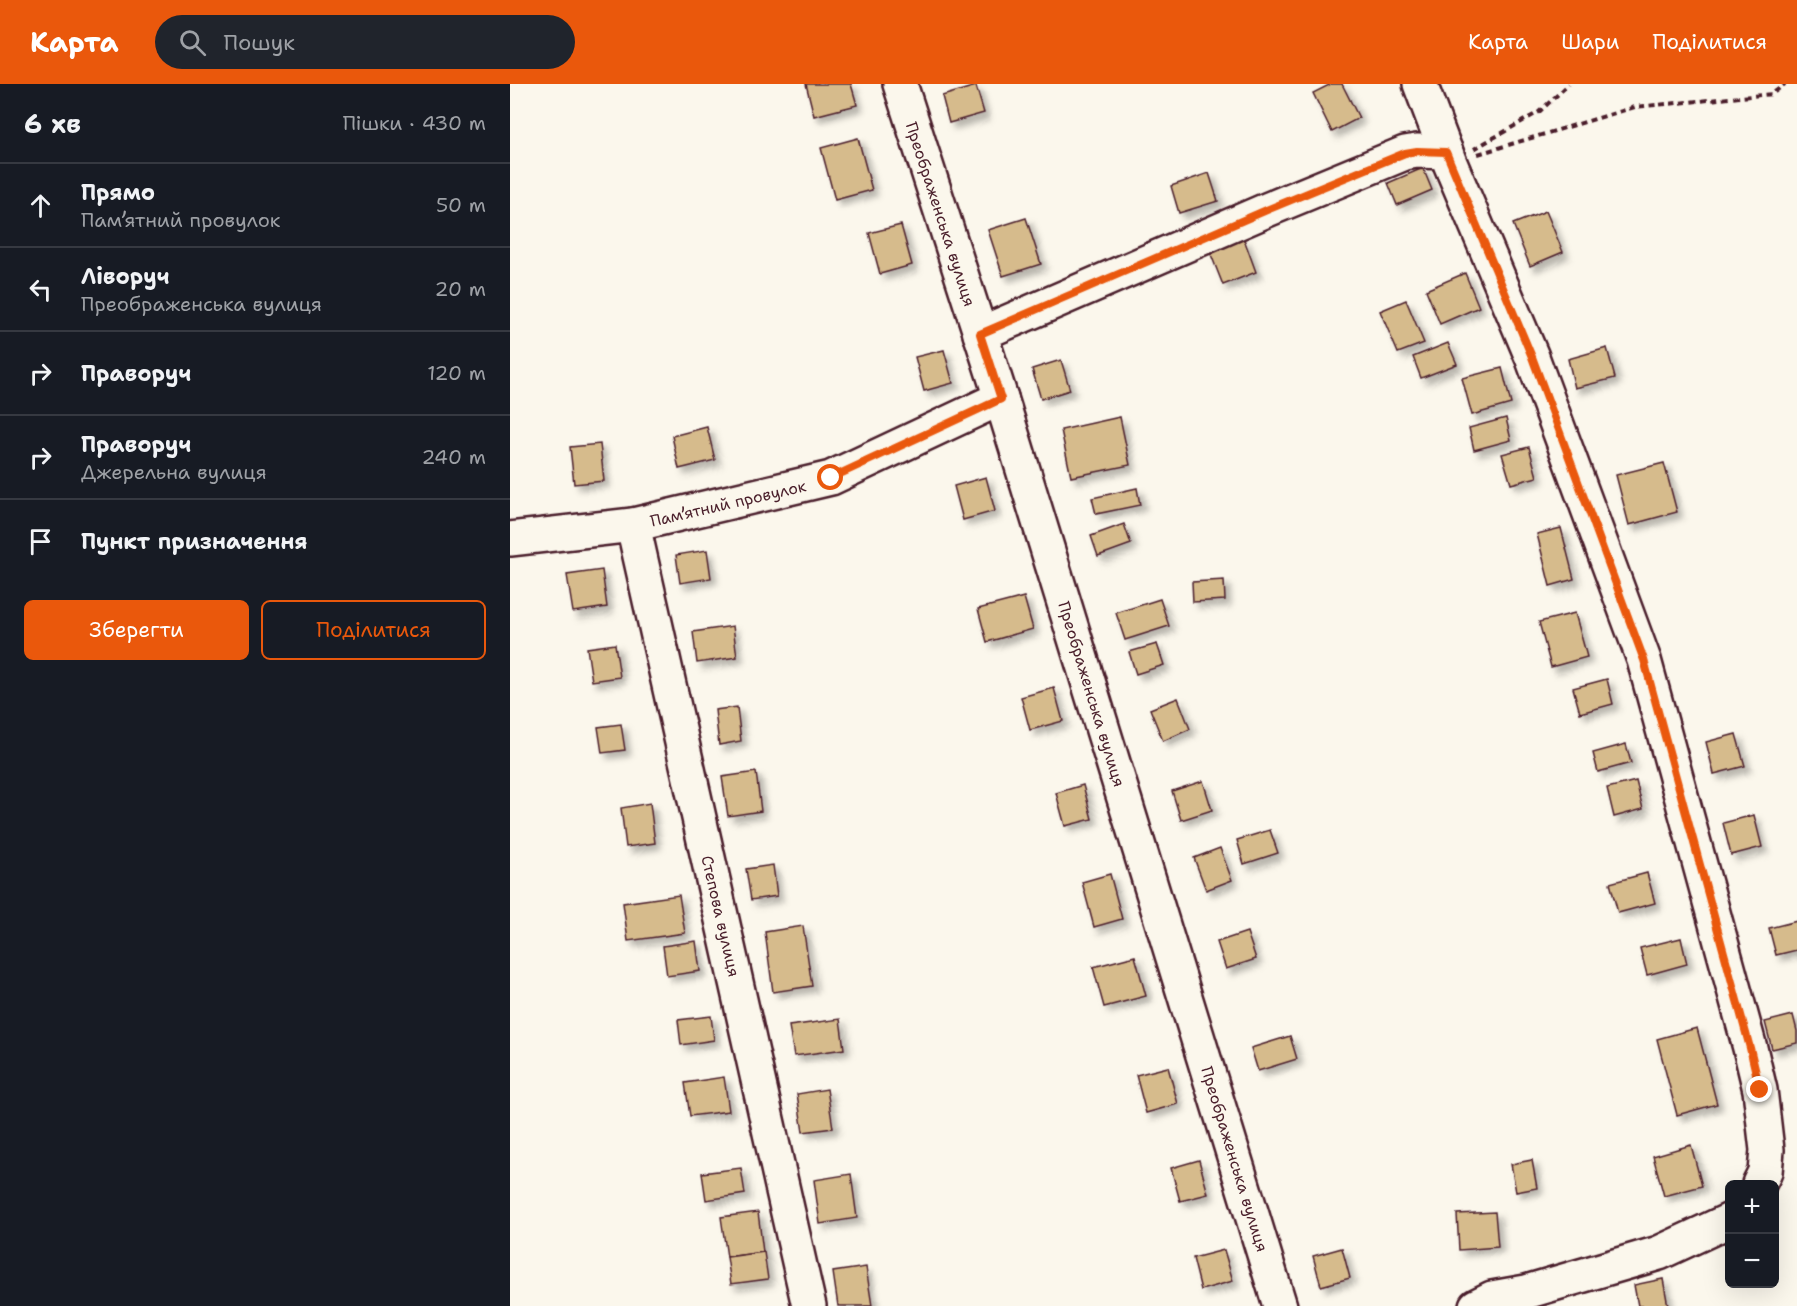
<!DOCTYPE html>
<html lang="uk">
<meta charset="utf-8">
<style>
:root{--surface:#171b24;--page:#20242c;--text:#f1f3f6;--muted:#9ea1a6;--line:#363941;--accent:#ea580c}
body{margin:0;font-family:"Shantell Sans",sans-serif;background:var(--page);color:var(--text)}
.controls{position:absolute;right:18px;bottom:18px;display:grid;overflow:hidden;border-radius:9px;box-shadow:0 6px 24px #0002}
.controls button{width:54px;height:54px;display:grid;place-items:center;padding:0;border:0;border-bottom:2px solid var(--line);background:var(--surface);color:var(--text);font:30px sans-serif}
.stop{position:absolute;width:18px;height:18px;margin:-14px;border:4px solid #ea580c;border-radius:50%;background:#fff}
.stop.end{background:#ea580c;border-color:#fff;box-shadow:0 2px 6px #0008}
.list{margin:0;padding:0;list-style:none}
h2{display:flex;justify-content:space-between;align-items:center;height:78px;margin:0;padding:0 24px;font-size:26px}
h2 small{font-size:20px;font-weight:400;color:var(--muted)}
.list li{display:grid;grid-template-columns:39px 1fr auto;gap:18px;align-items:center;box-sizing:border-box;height:84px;padding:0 24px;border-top:2px solid var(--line)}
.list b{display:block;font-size:22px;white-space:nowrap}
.list p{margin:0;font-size:20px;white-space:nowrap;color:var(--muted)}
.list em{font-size:20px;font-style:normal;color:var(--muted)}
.actions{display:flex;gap:12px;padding:18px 24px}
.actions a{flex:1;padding:14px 0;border:2px solid var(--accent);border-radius:9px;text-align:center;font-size:21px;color:var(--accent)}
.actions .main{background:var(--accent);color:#fff}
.icon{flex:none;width:33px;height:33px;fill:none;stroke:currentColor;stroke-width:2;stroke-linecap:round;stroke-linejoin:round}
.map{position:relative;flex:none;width:1287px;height:1222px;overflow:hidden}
header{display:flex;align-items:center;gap:36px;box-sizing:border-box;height:84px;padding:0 30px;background:var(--accent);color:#fff}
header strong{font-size:28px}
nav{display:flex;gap:33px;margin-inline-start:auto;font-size:21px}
.search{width:420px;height:54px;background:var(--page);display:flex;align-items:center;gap:15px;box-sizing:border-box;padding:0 21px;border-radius:33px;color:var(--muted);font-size:22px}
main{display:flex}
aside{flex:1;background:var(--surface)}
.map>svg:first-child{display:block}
.building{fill:#d6bb8c;stroke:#4a1f2b;stroke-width:1.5;filter:url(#shadow)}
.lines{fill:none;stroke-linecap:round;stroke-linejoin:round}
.minor-casing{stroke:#4a1f2b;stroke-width:38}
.path{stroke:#4a1f2b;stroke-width:4;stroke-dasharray:6 4.5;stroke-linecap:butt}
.minor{stroke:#fbf7ec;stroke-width:33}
.route{stroke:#ea580c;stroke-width:8}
.labels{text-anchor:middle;stroke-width:5;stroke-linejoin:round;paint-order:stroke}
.street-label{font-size:16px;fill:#4a1f2b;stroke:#fbf7ec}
</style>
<header>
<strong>Карта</strong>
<div class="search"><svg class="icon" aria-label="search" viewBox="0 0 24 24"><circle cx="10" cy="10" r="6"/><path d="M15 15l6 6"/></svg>Пошук</div>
<nav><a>Карта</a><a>Шари</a><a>Поділитися</a></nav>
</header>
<main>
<aside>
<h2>6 хв<small>Пішки · 430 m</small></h2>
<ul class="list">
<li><svg class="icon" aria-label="ahead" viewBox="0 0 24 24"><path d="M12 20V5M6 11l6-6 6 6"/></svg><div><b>Прямо</b><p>Пам’ятний провулок</p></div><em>50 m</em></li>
<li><svg class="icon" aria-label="left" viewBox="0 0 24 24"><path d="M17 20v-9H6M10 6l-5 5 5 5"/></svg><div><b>Ліворуч</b><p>Преображенська вулиця</p></div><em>20 m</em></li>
<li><svg class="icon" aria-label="right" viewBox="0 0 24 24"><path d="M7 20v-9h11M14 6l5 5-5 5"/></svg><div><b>Праворуч</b></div><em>120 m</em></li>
<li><svg class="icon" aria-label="right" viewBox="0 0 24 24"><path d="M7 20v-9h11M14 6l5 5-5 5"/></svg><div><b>Праворуч</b><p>Джерельна вулиця</p></div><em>240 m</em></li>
<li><svg class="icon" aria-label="arrive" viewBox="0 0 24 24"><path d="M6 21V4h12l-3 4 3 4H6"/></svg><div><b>Пункт призначення</b></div></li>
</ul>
<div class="actions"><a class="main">Зберегти</a><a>Поділитися</a></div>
</aside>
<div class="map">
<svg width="1287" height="1222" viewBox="0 0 1287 1222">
<defs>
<filter id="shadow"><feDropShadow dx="5.5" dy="5.5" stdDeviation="3" flood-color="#0004"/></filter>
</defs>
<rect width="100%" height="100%" fill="#fbf7ec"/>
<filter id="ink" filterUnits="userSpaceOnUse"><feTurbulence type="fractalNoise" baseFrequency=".0167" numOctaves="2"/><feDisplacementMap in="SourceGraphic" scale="12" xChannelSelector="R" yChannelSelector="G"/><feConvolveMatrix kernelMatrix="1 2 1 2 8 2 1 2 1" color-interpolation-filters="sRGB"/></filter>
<g filter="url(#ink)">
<!-- building -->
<g class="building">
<path d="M296 0H341L347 21 304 32Z"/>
<path d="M821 0H832L849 34 822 48 803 9Z"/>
<path d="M466 2 474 29 439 39 432 12Z"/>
<path d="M348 54 362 106 325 116 311 64Z"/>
<path d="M913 84 922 106 887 121 878 99Z"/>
<path d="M699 89 708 117 669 129 661 102Z"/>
<path d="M1036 127 1053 168 1020 182 1003 140Z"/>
<path d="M516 134 531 180 493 192 478 146Z"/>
<path d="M391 141 402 181 370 190 359 149Z"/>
<path d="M734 155 746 188 713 201 700 168Z"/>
<path d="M955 189 969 223 930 240 916 206Z"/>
<path d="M896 216 914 259 888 269 870 227Z"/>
<path d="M938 259 947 280 911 294 903 273Z"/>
<path d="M1097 264 1105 294 1065 304 1058 275Z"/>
<path d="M434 266 443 299 414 307 405 273Z"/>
<path d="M551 276 560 306 531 315 522 285Z"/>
<path d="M992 284 1001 320 962 331 952 294Z"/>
<path d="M610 333 620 381 561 393 551 346Z"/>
<path d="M996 334 1001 356 964 366 959 344Z"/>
<path d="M197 343 205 376 169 385 162 352Z"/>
<path d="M90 360 94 397 64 400 60 363Z"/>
<path d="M1019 363 1027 393 1001 400 992 370Z"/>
<path d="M1154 379 1167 428 1119 441 1106 391Z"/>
<path d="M476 393 485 427 453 436 444 402Z"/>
<path d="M627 404 630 421 586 430 582 414Z"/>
<path d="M614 440 621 460 588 472 581 452Z"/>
<path d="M1051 444 1064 495 1040 502 1027 450Z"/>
<path d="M197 466 201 494 170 499 166 471Z"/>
<path d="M92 486 97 523 63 528 57 491Z"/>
<path d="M714 496 715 516 683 518 682 498Z"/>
<path d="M514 513 523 545 477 558 468 525Z"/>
<path d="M650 515 659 542 615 556 606 529Z"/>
<path d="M1065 529 1077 573 1041 583 1029 538Z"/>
<path d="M223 542 227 573 187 579 183 548Z"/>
<path d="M105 560 110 593 82 597 77 564Z"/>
<path d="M647 560 654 581 626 590 619 568Z"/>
<path d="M1097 595 1103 620 1070 629 1063 604Z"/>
<path d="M544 604 553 637 520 646 511 613Z"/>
<path d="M668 614 680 645 653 657 640 625Z"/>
<path d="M227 623 231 657 209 661 205 626Z"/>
<path d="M111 640 115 666 92 669 88 643Z"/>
<path d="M1226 650 1235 682 1204 690 1196 658Z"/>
<path d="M1116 660 1121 679 1088 688 1083 669Z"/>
<path d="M246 688 251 727 218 732 212 693Z"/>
<path d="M693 697 702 726 671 736 662 707Z"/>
<path d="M1126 697 1133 725 1104 733 1097 704Z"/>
<path d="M573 701 582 735 555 742 546 709Z"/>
<path d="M140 719 145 759 116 763 111 724Z"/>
<path d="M1244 731 1252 763 1221 771 1213 739Z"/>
<path d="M760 746 768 769 734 780 727 756Z"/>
<path d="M710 764 722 796 696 806 684 774Z"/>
<path d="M263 781 267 812 241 816 236 785Z"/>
<path d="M1137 789 1145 819 1108 829 1100 799Z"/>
<path d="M600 790 612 835 584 843 572 798Z"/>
<path d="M169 811 175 849 118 857 113 819Z"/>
<path d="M1287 837V866L1266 871 1259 844Z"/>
<path d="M293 842 302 902 263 908 255 848Z"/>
<path d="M737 848 746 875 716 885 707 858Z"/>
<path d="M1171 854 1177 880 1137 891 1130 864Z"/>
<path d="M186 857 190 887 157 892 153 862Z"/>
<path d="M625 872 636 912 594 923 583 883Z"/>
<path d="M1283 931 1287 947V959L1262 965 1255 938Z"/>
<path d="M201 932 204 956 171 961 168 936Z"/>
<path d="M330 935 334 965 284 972 279 942Z"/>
<path d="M1187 944 1207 1020 1167 1031 1147 955Z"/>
<path d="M780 952 787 975 748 987 741 964Z"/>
<path d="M658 983 668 1020 636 1029 626 991Z"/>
<path d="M214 993 219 1027 180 1032 175 999Z"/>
<path d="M317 1005 323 1044 293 1048 287 1010Z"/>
<path d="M1181 1061 1192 1102 1154 1112 1143 1072Z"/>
<path d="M689 1076 698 1110 670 1117 661 1084Z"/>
<path d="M1022 1076 1027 1104 1006 1108 1001 1080Z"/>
<path d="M231 1084 235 1110 196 1116 192 1089Z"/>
<path d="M341 1090 347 1134 310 1140 304 1096Z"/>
<path d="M248 1128 253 1168 217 1173 211 1133Z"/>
<path d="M985 1128 988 1163 949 1166 947 1130Z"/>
<path d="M832 1164 840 1194 811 1202 803 1172Z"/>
<path d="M714 1166 723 1197 691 1206 683 1174Z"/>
<path d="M254 1168 258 1195 221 1200 217 1173Z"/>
<path d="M356 1183 362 1222H328L323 1188Z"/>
<path d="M1153 1195 1158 1222H1128L1124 1201Z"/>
</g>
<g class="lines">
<!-- minor casing -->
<g class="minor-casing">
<g id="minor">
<path d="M390 0 491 314 770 1222"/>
<path d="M910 0 940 79 1022 273 1134 576 1240 964 1250 1006 1257 1066 1255 1088 1249 1100"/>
<path d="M470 250 759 125 895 69 907 67 936 68"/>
<path d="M123 441 299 1222"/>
<path d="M0 455 123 441 321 394 491 314"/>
<path d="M966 1222 982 1214 1016 1208 1149 1169 1220 1136"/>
</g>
</g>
<!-- path -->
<g class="path">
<path d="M964 65 1029 28 1059 0"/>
<path d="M968 70 1125 23 1262 10 1275 0"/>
</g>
<!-- minor -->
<use href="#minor" class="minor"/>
</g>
</g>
<g class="lines" filter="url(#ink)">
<!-- route -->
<path class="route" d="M321 394 491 315 470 250 759 125 895 69 907 67 936 68 1022 273 1134 576 1240 964 1250 1006"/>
</g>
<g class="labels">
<!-- street labels -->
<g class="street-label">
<text transform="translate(431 130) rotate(72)" y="6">Преображенська вулиця</text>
<text transform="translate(218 419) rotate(-13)" y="6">Пам’ятний провулок</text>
<text transform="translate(582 610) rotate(73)" y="6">Преображенська вулиця</text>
<text transform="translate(211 832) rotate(77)" y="6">Степова вулиця</text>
<text transform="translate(725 1075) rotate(73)" y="6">Преображенська вулиця</text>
</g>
</g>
</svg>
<div class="controls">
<button>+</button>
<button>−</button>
</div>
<div class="stop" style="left:321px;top:394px"></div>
<div class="stop end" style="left:1250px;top:1006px"></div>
</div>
</main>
